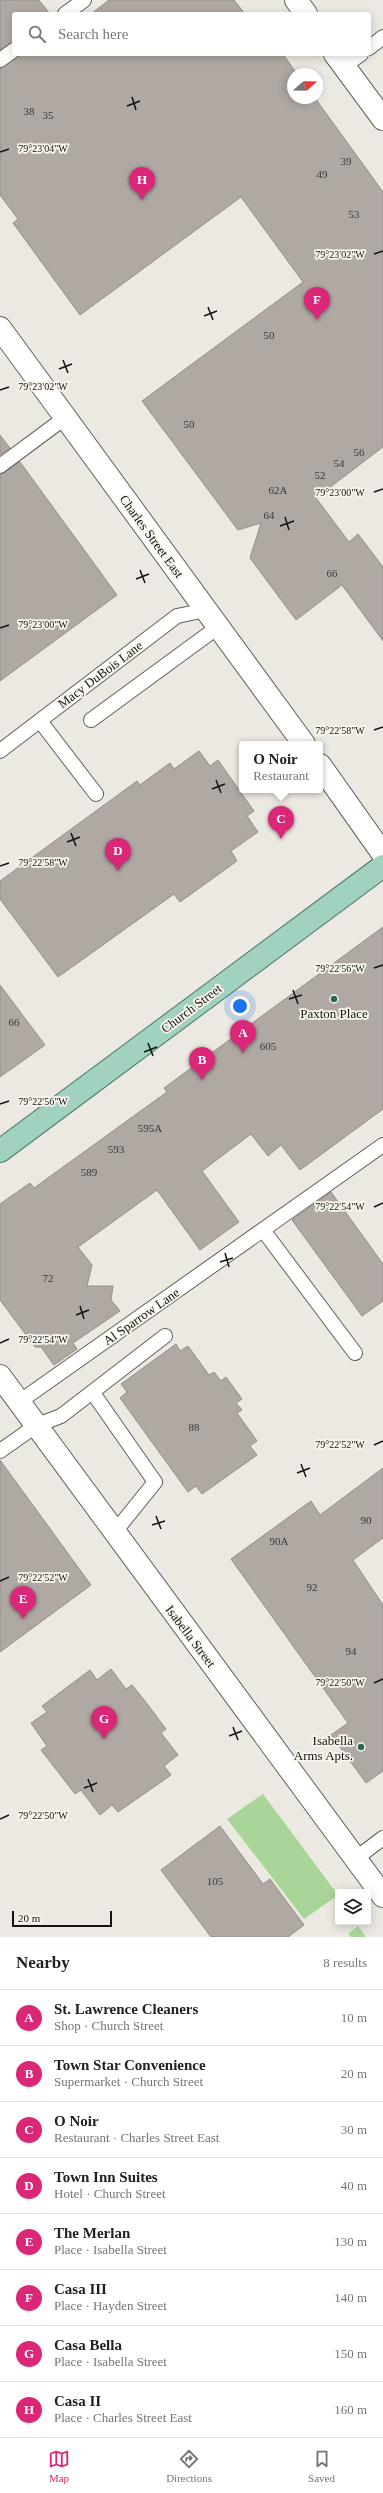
<!DOCTYPE html>
<meta charset="utf-8">
<style>
:root{--surface:#fff;--page:#f2f2f2;--text:#202124;--muted:#757577;--line:#e0e0e0;--accent:#db2777}
body{margin:0;font-family:Georgia,serif;background:var(--page);color:var(--text)}
.controls{position:absolute;right:12px;bottom:12px;display:grid;overflow:hidden;border-radius:4px;box-shadow:0 2px 10px #0003}
.controls button{width:36px;height:36px;display:grid;place-items:center;padding:0;border:0;border-bottom:1px solid var(--line);background:var(--surface);color:var(--text);font:20px sans-serif}
.compass{position:absolute;left:287px;top:68px;width:36px;height:36px;border-radius:50%;background:var(--surface);box-shadow:0 2px 10px #0003;rotate:70deg}
.scale{position:absolute;left:12px;bottom:10px;width:100px;box-sizing:border-box;padding-left:4px;border:2px solid #141310;border-top:0;font-size:11px;line-height:14px;white-space:nowrap;color:#141310;-webkit-text-stroke:3px #f9f6ee;paint-order:stroke}
.you{position:absolute;left:240px;top:1006px;width:14px;height:14px;margin:-10px;border:3px solid #fff;border-radius:50%;background:#1a73e8;box-shadow:0 0 0 6px #1a73e833}
.badge{display:grid;place-items:center;width:26px;height:26px;border-radius:50%;background:var(--accent);color:#fff;font-size:13px;font-weight:700}
.pin{position:absolute;translate:-50% -33px;filter:drop-shadow(0 1px 2px #0008)}
.pin::after{content:'';position:absolute;top:21px;width:14px;height:12px;background:inherit;clip-path:polygon(0 0,100% 0,50% 100%)}
.popup{position:absolute;left:239px;top:741px;width:84px;height:52px;box-sizing:border-box;display:grid;place-content:center;border-radius:4px;background:var(--surface);filter:drop-shadow(0 1px 3px #0005);font-size:13px;white-space:nowrap;color:var(--muted)}
.popup b{font-size:15px;color:var(--text)}
.popup::after{content:'';position:absolute;left:50%;top:100%;margin-left:-8px;border:8px solid transparent;border-top-color:var(--surface)}
.list{margin:0;padding:0;list-style:none}
h2{display:flex;justify-content:space-between;align-items:center;height:52px;margin:0;padding:0 16px;font-size:17px}
h2 small{font-size:13px;font-weight:400;color:var(--muted)}
.list li{display:grid;grid-template-columns:26px 1fr auto;gap:12px;align-items:center;box-sizing:border-box;height:56px;padding:0 16px;border-top:1px solid var(--line)}
.list b{display:block;font-size:15px;white-space:nowrap}
.list p{margin:0;font-size:13px;white-space:nowrap;color:var(--muted)}
.list em{font-size:13px;font-style:normal;color:var(--muted)}
.icon{flex:none;width:22px;height:22px;fill:none;stroke:currentColor;stroke-width:2;stroke-linecap:round;stroke-linejoin:round}
.map{position:relative;flex:none;width:383px;height:1937px;overflow:hidden}
.search{position:absolute;background:var(--surface);box-shadow:0 2px 10px #0003;left:12px;right:12px;top:12px;height:44px;display:flex;align-items:center;gap:10px;box-sizing:border-box;padding:0 14px;border-radius:4px;color:var(--muted);font-size:15px}
.sheet{height:500px;background:var(--surface)}
nav{display:flex;justify-content:space-around;align-items:center;box-sizing:border-box;height:56px;border-top:1px solid var(--line);background:var(--surface);font-size:11px;color:var(--muted)}
nav a{display:grid;justify-items:center;gap:2px}
nav .on{color:var(--accent)}
.map>svg:first-child{display:block}
.green{fill:#aad598}
.building{fill:#afa8a3;stroke:#958f8a}
.lines{fill:none;stroke-linecap:round;stroke-linejoin:round}
.lane-casing{stroke:#63605a;stroke-width:16}
.street-casing{stroke:#63605a;stroke-width:24}
.primary-casing{stroke:#477a66;stroke-width:24}
.lane{stroke:#fff;stroke-width:14}
.street{stroke:#fff;stroke-width:22}
.primary{stroke:#a1d1bf;stroke-width:22}
.ticks{fill:none;stroke:#141310;stroke-width:1.5}
.poi-dot{fill:#2b6751;stroke:#f9f6ee;stroke-width:1.5}
.labels{text-anchor:middle;stroke-width:3.5;stroke-linejoin:round;paint-order:stroke}
.number-label{font-size:11px;fill:#3b3835}
.street-label{font-size:13px;fill:#141310;stroke:#f9f6ee}
.poi-label{font-size:13px;fill:#141310;stroke:#f9f6ee}
.ticks-label{font-size:10px;text-anchor:middle;fill:#141310;stroke:#f9f6ee;stroke-width:3.5;stroke-linejoin:round;paint-order:stroke}
</style>
<div class="map">
<svg width="383" height="1937" viewBox="0 0 383 1937">
<rect width="100%" height="100%" fill="#ebe9e1"/>
<!-- green -->
<g class="green">
<path d="M263 1794 338 1895 304 1919 227 1819Z"/>
<path d="M358 1926 366 1937H351L348 1934Z"/>
</g>
<!-- building -->
<g class="building">
<path d="M0 0H39L50 14H14V42L0 50Z"/>
<path d="M109 0H234L245 14H91Z"/>
<path d="M21 54H283L297 74H293V98H315L383 192V447L316 498 349 542 358 534 383 567V641L342 585 296 620 250 558 261 523 238 530 142 401 303 282 241 197 80 315 13 223 18 219 0 195V68Z"/>
<path d="M0 435 10 448 0 455Z"/>
<path d="M20 462 117 595 0 681V474Z"/>
<path d="M199 751 210 766 218 760 254 811 247 816 258 832 231 851 237 861 180 902 174 894 58 977 0 899V881L137 781 140 785 170 763 174 769Z"/>
<path d="M383 927V1109L300 1170 281 1145 268 1156 251 1134 202 1171 239 1222 200 1250 157 1190 78 1247 92 1265 87 1286H113L111 1300 120 1311 73 1343 77 1349 54 1365 41 1347H35L0 1300V1204L30 1183 34 1188 167 1092 164 1088Z"/>
<path d="M0 985 45 1045 0 1077Z"/>
<path d="M331 1192 383 1264V1301L362 1316 292 1220Z"/>
<path d="M176 1344 180 1351 188 1346 209 1375 214 1372 221 1381 226 1377 242 1399 236 1403 242 1410 237 1413 257 1441 250 1446 257 1455 202 1494 196 1486 188 1492 120 1398 127 1392 121 1384Z"/>
<path d="M0 1460 91 1585 0 1652Z"/>
<path d="M383 1468V1538L353 1560 383 1605V1771L366 1783 331 1735 348 1723 231 1559 311 1501 320 1515Z"/>
<path d="M111 1669 126 1689 132 1685 145 1701 166 1729 161 1733 178 1755 164 1766 171 1775 118 1812 112 1805 100 1815 81 1790 75 1794 41 1750 47 1746 31 1723 47 1712 42 1706 90 1670 97 1680Z"/>
<path d="M220 1826 263 1884 270 1879 304 1925 288 1937H211L161 1870Z"/>
</g>
<g class="lines">
<!-- lane casing -->
<g class="lane-casing">
<g id="lane">
<path d="M65 14 84 0"/>
<path d="M369 48 383 37"/>
<path d="M0 60 14 50"/>
<path d="M344 66 361 54"/>
<path d="M0 466 66 417"/>
<path d="M91 720 218 627"/>
<path d="M40 721 96 794"/>
<path d="M0 751 177 616 206 610"/>
<path d="M263 1230 355 1353"/>
<path d="M93 1393 155 1482 114 1533"/>
<path d="M19 1402 383 1145"/>
<path d="M0 1451 37 1425 61 1416 165 1336"/>
<path d="M355 1859 383 1838"/>
</g>
</g>
<!-- street casing -->
<g class="street-casing">
<g id="street">
<path d="M296 0 306 14"/>
<path d="M335 54 383 119"/>
<path d="M0 328 304 744"/>
<path d="M320 765 383 854"/>
<path d="M0 1376 383 1896"/>
</g>
</g>
<!-- primary casing -->
<g class="primary-casing">
<path id="primary" d="M0 1151 383 866"/>
</g>
<!-- lane -->
<use href="#lane" class="lane"/>
<!-- street -->
<use href="#street" class="street"/>
<!-- primary -->
<use href="#primary" class="primary"/>
</g>
<!-- ticks -->
<path class="ticks" d="M132 97 136 110M127 106 140 101M0 152 9 149M374 254 383 251M208 307 213 320M204 316 217 311M63 360 68 373M59 369 72 364M0 390 9 387M374 492 383 489M285 517 289 530M280 526 294 521M140 570 145 583M136 579 149 574M0 628 9 625M374 730 383 727M216 780 221 793M212 789 225 784M71 833 76 846M67 842 80 837M0 866 9 863M374 968 383 965M293 990 298 1004M289 999 302 995M148 1043 153 1056M144 1052 157 1047M0 1104 9 1101M374 1207 383 1203M225 1253 229 1267M220 1262 233 1258M80 1306 84 1319M76 1315 89 1310M0 1343 9 1339M374 1445 383 1441M301 1464 306 1477M297 1473 310 1468M156 1516 161 1529M152 1525 165 1521M0 1581 9 1577M374 1683 383 1679M233 1727 238 1740M229 1736 242 1731M88 1779 93 1792M84 1788 97 1783M0 1819 9 1815"/>
<!-- markers -->
<g class="poi-dot">
<circle cx="334" cy="999" r="4"/>
<circle cx="361" cy="1747" r="4"/>
</g>
<g class="labels">
<!-- number labels -->
<g class="number-label">
<text x="29" y="115">38</text>
<text x="48" y="119">35</text>
<text x="346" y="165">39</text>
<text x="322" y="178">49</text>
<text x="354" y="218">53</text>
<text x="269" y="339">50</text>
<text x="189" y="428">50</text>
<text x="359" y="456">56</text>
<text x="339" y="467">54</text>
<text x="320" y="479">52</text>
<text x="278" y="494">62A</text>
<text x="269" y="519">64</text>
<text x="332" y="577">66</text>
<text x="14" y="1026">66</text>
<text x="268" y="1050">605</text>
<text x="150" y="1132">595A</text>
<text x="116" y="1153">593</text>
<text x="89" y="1176">589</text>
<text x="48" y="1282">72</text>
<text x="194" y="1431">88</text>
<text x="366" y="1524">90</text>
<text x="279" y="1545">90A</text>
<text x="312" y="1591">92</text>
<text x="351" y="1655">94</text>
<text x="215" y="1885">105</text>
</g>
<!-- street labels -->
<g class="street-label">
<text transform="translate(152 536) rotate(54)" y="5">Charles Street East</text>
<text transform="translate(100 674) rotate(-37)" y="5">Macy DuBois Lane</text>
<text transform="translate(191 1008) rotate(-37)" y="5">Church Street</text>
<text transform="translate(141 1316) rotate(-35)" y="5">Al Sparrow Lane</text>
<text transform="translate(191 1636) rotate(53)" y="5">Isabella Street</text>
</g>
<!-- poi labels -->
<g class="poi-label">
<text x="334" y="1018">Paxton Place</text>
<text x="353" y="1745" text-anchor="end">Isabella<tspan x="353" dy="15">Arms Apts.</tspan></text>
</g>
</g>
<g class="ticks-label">
<text x="43" y="152">79°23'04"W</text>
<text x="340" y="258">79°23'02"W</text>
<text x="43" y="390">79°23'02"W</text>
<text x="340" y="496">79°23'00"W</text>
<text x="43" y="628">79°23'00"W</text>
<text x="340" y="734">79°22'58"W</text>
<text x="43" y="866">79°22'58"W</text>
<text x="340" y="972">79°22'56"W</text>
<text x="43" y="1105">79°22'56"W</text>
<text x="340" y="1210">79°22'54"W</text>
<text x="43" y="1343">79°22'54"W</text>
<text x="340" y="1448">79°22'52"W</text>
<text x="43" y="1581">79°22'52"W</text>
<text x="340" y="1686">79°22'50"W</text>
<text x="43" y="1819">79°22'50"W</text>
</g>
</svg>
<div class="controls">
<button><svg class="icon" aria-label="layers" viewBox="0 0 24 24"><path d="M12 4l9 5-9 5-9-5zM3 14l9 5 9-5"/></svg></button>
</div>
<svg class="compass" viewBox="-18 -18 36 36"><path d="M0-13l5 13h-10z" fill="#e53935"/><path d="M0 13l5-13h-10z" fill="#757577"/></svg>
<div class="scale">20 m</div>
<div class="you"></div>
<div class="pin badge" style="left:243px;top:1053px">A</div>
<div class="pin badge" style="left:202px;top:1080px">B</div>
<div class="pin badge" style="left:281px;top:839px">C</div>
<div class="popup"><b>O Noir</b>Restaurant</div>
<div class="pin badge" style="left:118px;top:871px">D</div>
<div class="pin badge" style="left:23px;top:1619px">E</div>
<div class="pin badge" style="left:317px;top:320px">F</div>
<div class="pin badge" style="left:104px;top:1739px">G</div>
<div class="pin badge" style="left:142px;top:200px">H</div>
<div class="search"><svg class="icon" aria-label="search" viewBox="0 0 24 24"><circle cx="10" cy="10" r="6"/><path d="M15 15l6 6"/></svg>Search here</div>
</div>
<section class="sheet">
<h2>Nearby<small>8 results</small></h2>
<ul class="list">
<li><span class="badge">A</span><div><b>St. Lawrence Cleaners</b><p>Shop · Church Street</p></div><em>10 m</em></li>
<li><span class="badge">B</span><div><b>Town Star Convenience</b><p>Supermarket · Church Street</p></div><em>20 m</em></li>
<li><span class="badge">C</span><div><b>O Noir</b><p>Restaurant · Charles Street East</p></div><em>30 m</em></li>
<li><span class="badge">D</span><div><b>Town Inn Suites</b><p>Hotel · Church Street</p></div><em>40 m</em></li>
<li><span class="badge">E</span><div><b>The Merlan</b><p>Place · Isabella Street</p></div><em>130 m</em></li>
<li><span class="badge">F</span><div><b>Casa III</b><p>Place · Hayden Street</p></div><em>140 m</em></li>
<li><span class="badge">G</span><div><b>Casa Bella</b><p>Place · Isabella Street</p></div><em>150 m</em></li>
<li><span class="badge">H</span><div><b>Casa II</b><p>Place · Charles Street East</p></div><em>160 m</em></li>
</ul>
</section>
<nav>
<a class="on"><svg class="icon" aria-label="map" viewBox="0 0 24 24"><path d="M3 6l6-2 6 2 6-2v14l-6 2-6-2-6 2zM9 4v14M15 6v14"/></svg>Map</a>
<a><svg class="icon" aria-label="directions" viewBox="0 0 24 24"><path d="M12 3l9 9-9 9-9-9zM9 14v-3h6M13 9l2 2-2 2"/></svg>Directions</a>
<a><svg class="icon" aria-label="saved" viewBox="0 0 24 24"><path d="M7 4h10v16l-5-4-5 4z"/></svg>Saved</a>
</nav>
